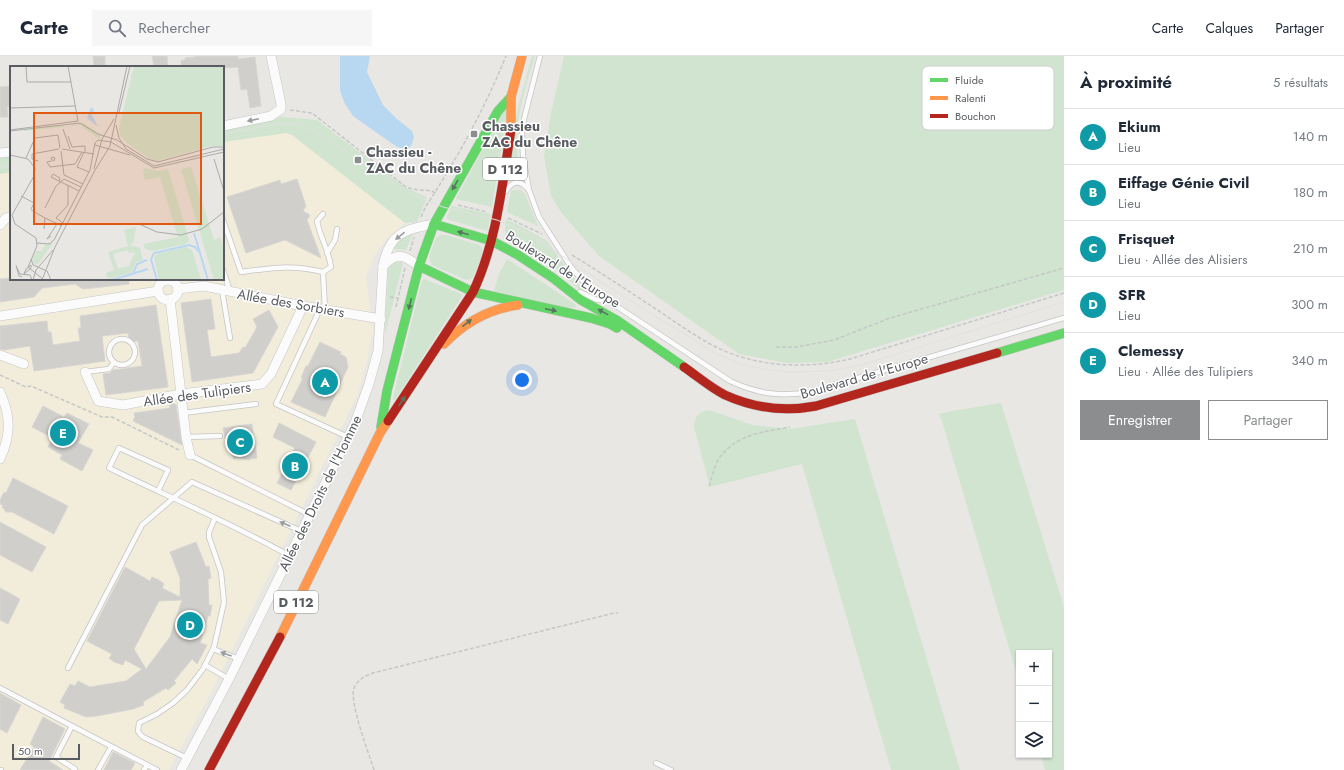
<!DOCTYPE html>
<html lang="fr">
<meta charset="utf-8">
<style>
:root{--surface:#fff;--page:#f6f6f7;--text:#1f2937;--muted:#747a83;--line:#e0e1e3;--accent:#8b8d8e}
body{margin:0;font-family:Jost,sans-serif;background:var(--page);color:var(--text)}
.controls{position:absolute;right:12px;bottom:12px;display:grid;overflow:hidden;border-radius:0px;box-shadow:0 1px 3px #0004}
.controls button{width:36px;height:36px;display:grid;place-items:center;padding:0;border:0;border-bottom:1px solid var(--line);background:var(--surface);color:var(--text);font:20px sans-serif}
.scale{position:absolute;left:12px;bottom:10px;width:68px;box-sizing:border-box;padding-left:4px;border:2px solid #595c60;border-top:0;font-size:11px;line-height:14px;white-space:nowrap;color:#595c60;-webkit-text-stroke:3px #fff;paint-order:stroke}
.you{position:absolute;left:522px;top:324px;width:14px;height:14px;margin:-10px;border:3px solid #fff;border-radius:50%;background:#1a73e8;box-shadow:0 0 0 6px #1a73e833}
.badge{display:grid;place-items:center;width:26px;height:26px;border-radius:50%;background:var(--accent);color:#fff;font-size:13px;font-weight:700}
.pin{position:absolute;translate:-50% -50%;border:2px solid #fff;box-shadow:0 1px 4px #0006}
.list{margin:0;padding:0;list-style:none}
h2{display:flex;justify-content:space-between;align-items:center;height:52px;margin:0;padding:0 16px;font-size:17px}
h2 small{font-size:13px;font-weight:400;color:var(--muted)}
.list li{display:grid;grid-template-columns:26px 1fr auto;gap:12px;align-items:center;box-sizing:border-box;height:56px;padding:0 16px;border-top:1px solid var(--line)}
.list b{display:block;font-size:15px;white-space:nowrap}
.list p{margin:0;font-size:13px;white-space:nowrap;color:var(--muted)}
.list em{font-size:13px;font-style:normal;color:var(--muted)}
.actions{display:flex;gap:8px;padding:12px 16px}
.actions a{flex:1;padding:9px 0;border:1px solid var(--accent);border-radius:0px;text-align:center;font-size:14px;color:var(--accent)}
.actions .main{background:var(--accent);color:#fff}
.icon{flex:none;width:22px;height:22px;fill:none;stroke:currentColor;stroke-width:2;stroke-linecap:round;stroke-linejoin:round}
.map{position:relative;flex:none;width:1064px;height:714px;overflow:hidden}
header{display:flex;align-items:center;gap:24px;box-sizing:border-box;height:56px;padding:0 20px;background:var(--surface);border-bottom:1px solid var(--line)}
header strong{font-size:19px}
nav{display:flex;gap:22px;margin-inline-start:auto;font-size:14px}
.search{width:280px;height:36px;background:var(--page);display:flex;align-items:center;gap:10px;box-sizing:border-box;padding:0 14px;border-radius:0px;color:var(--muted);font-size:15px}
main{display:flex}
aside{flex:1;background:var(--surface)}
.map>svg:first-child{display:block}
.commercial{fill:#f2eddb}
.green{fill:#d0e4cf}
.water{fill:#b8d8f2}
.building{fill:#d0cfcc;stroke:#d8d6d2;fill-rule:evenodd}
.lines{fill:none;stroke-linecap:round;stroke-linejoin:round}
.lane-casing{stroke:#c5c5c5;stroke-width:6}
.street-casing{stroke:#c5c5c5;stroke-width:10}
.fast-casing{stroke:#c4c4c3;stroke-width:10}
.slow-casing{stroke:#c4c4c3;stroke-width:10}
.jam-casing{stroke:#c4c4c3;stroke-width:10}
.path{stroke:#c4c9c6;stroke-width:1.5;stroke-dasharray:4 2;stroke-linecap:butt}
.lane{stroke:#fcfbfb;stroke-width:4.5}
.street{stroke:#fcfbfb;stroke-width:9}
.fast{stroke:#63d668;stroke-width:9}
.slow{stroke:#ff974d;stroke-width:9}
.jam{stroke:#b3261e;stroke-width:9}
.tram{stroke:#e1e1e0;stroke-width:1}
.oneway{fill:#9a9c9e}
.oneway2{fill:#5b7462}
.poi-dot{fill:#8b8d8e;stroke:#fff;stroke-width:1.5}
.labels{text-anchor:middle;stroke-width:3;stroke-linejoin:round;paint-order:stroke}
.shield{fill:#fff;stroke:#8b8d90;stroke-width:1}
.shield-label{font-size:13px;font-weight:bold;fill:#595c60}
.poi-label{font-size:14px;font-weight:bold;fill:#595c60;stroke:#fff;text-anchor:start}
.street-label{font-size:14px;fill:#595c60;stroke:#fff}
.inset-river{fill:none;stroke:#b8d8f2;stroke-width:2}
.inset-road{fill:none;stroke:#ababab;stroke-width:1}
.view{fill:#e15910;fill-opacity:0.15;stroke:#e15910;stroke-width:2}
.inset-edge{fill:none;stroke:#595c60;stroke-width:2}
.key{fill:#fff;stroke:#cdcecf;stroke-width:1}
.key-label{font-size:11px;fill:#595c60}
</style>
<header>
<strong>Carte</strong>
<div class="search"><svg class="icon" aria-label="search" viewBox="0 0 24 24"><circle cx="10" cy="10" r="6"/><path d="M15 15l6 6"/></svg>Rechercher</div>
<nav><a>Carte</a><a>Calques</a><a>Partager</a></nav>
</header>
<main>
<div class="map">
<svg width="1064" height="714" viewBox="0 0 1064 714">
<rect width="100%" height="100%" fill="#e8e7e3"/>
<!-- commercial -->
<path class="commercial" d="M286 77 292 79 405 167 386 184 374 200 366 221 373 275 366 309 358 338 212 635 169 714H0V118L11 116V223H223V86Z"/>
<!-- green -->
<g class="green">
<path d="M532 0H535C527 26 518 52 517 79 516 92 519 105 521 119L520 121 510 122C509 81 521 40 532 0Z"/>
<path d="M564 0H1064V234L827 306 787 307 739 298 599 200 561 156 551 140 544 100 551 57Z"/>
<path d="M507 54 492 151 456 143 503 55Z"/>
<path d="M281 61 317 64 406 132 427 141 417 166 405 167 292 79 286 77 223 86V74Z"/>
<path d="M11 101V116L0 118V102Z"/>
<path d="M516 134H521L525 138 538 170 507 156 511 135Z"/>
<path d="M452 150 491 158 487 175 447 163V160Z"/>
<path d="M506 163 526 173 547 185 582 233 580 234 553 210 506 180 505 175Z"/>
<path d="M413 177 406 194 394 193 393 191 403 181Z"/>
<path d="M441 179H446L479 189 482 192V199L473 221 468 224 464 223 432 209 429 201 436 182Z"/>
<path d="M507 203 575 248 576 251 565 252 494 235 499 218Z"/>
<path d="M396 206 403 207 385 279 388 213 393 207Z"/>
<path d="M424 223 461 238 462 240 395 344H394L393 342 422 224Z"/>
<path d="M1001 347 1064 551V714H1045L1041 699H1049V597H1019V626L942 365 939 358 952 355Z"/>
<path d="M709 354 752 369 790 373 855 363 960 714H891L802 408 710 431 694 371C695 360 698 356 709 354Z"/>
</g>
<!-- water -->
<path class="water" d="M340 0H370L367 16 383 49 397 63 412 75 414 81 412 88 409 92 404 93 397 91 353 60 345 48 340 35Z"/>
<!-- building -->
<g class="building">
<path d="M93 0H105V11H94Z"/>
<path d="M152 0H167L168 11H154Z"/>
<path d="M195 0H238V3L255 1 261 50 250 52 247 33 241 34 238 11 223 12V11H181V4H185V2L195 1Z"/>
<path d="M11 30V51H7L8 61H0V31Z"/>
<path d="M297 123 306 150 303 155 310 159 307 164 321 202 285 184 246 197 227 141 280 124 281 128Z"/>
<path d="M11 222V223H129V228L83 233 75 228 42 232 34 241 0 246V223Z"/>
<path d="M211 243 215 273 207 274 211 301 239 297 243 291 245 292 257 271 253 263 269 254 278 271 253 317 192 326 181 247Z"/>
<path d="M156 249 168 331 106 339 103 318 110 317 113 314 142 310 138 285 129 286 128 277 102 280 105 305 34 315 30 290 4 294 0 293V270L47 265 48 276H51L53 289 80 285 78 272H81L80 260Z"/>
<path d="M320 286 341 296 340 298 346 301 348 311 325 361 291 346 303 322H301L306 310H308Z"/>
<path d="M169 346H172L176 349 182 389 133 365 135 361 134 357 170 352Z"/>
<path d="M43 350 64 361 67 357 89 368 78 387 93 394 82 415 60 403 62 399 48 391 53 382 32 371Z"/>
<path d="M279 367 316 386 291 434 277 427 295 392 273 381Z"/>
<path d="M252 368 257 402 250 403V404L238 402 234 403 227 390 223 372Z"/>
<path d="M13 422 68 450 54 478 12 456H6L4 453 2 451 3 449 0 448V444L4 436 6 437Z"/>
<path d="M0 466 46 491 32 516 0 499Z"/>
<path d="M196 486 206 511 209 510 211 522 208 523 209 549H212L210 560H208L200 587 207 589 197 608 192 603 174 625 176 627 168 634 166 632 143 646 144 649 133 653 97 660 86 661 64 652 65 649 60 646 70 628 75 630 78 625 90 631 126 625 142 613 125 604 123 609 114 606 109 602 112 598 87 585 125 511 150 525 152 521 159 524 164 528 162 532 180 541V522L170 496ZM182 544 170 581 146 613 134 593 159 545Z"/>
<path d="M0 532 20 543 8 568 0 564Z"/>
<path d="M0 637 21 649 7 677 0 673Z"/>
<path d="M43 661 65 673 49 705 63 714H20L34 691 30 688Z"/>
<path d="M113 696 135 707 131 714H104Z"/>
</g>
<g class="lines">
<!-- lane casing -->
<g class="lane-casing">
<g id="lane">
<path d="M540 0 524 63 522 77 523 101 529 134 539 161 571 211 589 232 730 325C758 338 780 341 810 336L1064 262"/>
<path d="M506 135C513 124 520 124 528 133"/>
<path d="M323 158 317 165C320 181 329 195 331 211L323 216"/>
<path d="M223 164 241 216C272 212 292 208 323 216L325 254"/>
<path d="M327 197 335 184 337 173"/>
<path d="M223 214 230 235"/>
<path d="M222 234 230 282"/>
<path d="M580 236 597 244H607"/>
<path d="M320 253 276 348 348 381"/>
<circle cx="122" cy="296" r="13"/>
<path d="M85 316 109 313 114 306"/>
<path d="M183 357 256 348"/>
<path d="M186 381 220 380"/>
<path d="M190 399 310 459"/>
<path d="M158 435 168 414 119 392 109 412C169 441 231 467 290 500"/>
<path d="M213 593 239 603"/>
<path d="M205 609 229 623"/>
<path d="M68 612 142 469 192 426 301 475"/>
<path d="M0 632 72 670"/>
<path d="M187 702 143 681 140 678 138 675 139 667 157 658 173 647 187 634 203 613 214 591 224 546 221 516 209 481V476L215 462"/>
<path d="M656 707 671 714"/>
<path d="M0 714H1"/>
<path d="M74 714 75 713 56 701 72 670 157 714"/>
<path d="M98 714 111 691"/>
<path d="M144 714 147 709"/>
</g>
</g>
<!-- street casing -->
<g class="street-casing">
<g id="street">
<path d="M223 70 271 60 281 53V48L271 0"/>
<path d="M0 97 11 96"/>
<path d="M0 169 6 162 11 161"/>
<path d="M383 210C398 195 403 199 419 210"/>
<circle cx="168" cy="234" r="10"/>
<path d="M178 233 204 230 303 250 381 263"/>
<path d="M170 243 186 381 190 399"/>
<path d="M0 260 158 235"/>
<path d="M0 299 24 308"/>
<path d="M85 316 98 345 123 349 181 338 262 328 271 318 303 250"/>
<path d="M0 336C11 360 11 379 0 403"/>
<path d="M181 714 229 623 355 367 369 328 378 295 383 210C389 178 404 173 434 168"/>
</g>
</g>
<!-- fast casing -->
<g class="fast-casing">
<g id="fast">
<path d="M434 168 492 185 518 199 553 222 581 244 618 265 684 311"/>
<path d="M419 210 473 236 591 262 610 268 617 272"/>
<path d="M997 297 1064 277"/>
<path d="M381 371 387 335 419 210 434 168 498 55 511 41"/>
</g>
</g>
<!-- slow casing -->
<g class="slow-casing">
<g id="slow">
<path d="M511 74V41L522 0"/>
<path d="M444 288C465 266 488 253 518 249"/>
<path d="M280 581 380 377 388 365"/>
</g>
</g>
<!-- jam casing -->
<g class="jam-casing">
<g id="jam">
<path d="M684 311C697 320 711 332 725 339 754 352 785 356 816 350L997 297"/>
<path d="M388 365 473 236C497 185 502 129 511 74"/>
<path d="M209 714 280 581"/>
</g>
</g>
<!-- path -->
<g class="path">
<path d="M290 54 312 57 406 131C417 136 430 132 437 138"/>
<path d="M458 149 487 156"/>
<path d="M421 161 426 150C457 103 485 52 506 0"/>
<path d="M508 162 542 178"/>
<path d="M410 195 414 181"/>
<path d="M572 199C601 217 630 236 659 255 674 265 689 276 705 285 748 311 802 314 850 303L1064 237"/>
<path d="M390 241 398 242"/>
<path d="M396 251 405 212"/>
<path d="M776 291H796L834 284 890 262 1064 212"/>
<path d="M0 319 26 331 31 330 102 361H112L179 394"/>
<path d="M709 430C712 422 714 411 718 404 735 378 763 376 790 371"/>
<path d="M374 714C369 698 349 646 354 632 357 624 365 620 373 617L614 557H618"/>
</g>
<!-- lane -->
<use href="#lane" class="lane"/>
<!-- street -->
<use href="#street" class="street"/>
<!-- fast -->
<use href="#fast" class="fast"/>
<!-- slow -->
<use href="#slow" class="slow"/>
<!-- jam -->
<use href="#jam" class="jam"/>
<!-- tram -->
<g class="tram">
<path d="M223 78 280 67 296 68 313 74 411 138 443 151 497 164 527 177 626 242 717 298 741 308 763 313 789 316 828 315 862 309 1064 246"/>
<path d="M0 111 11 110"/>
</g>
</g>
<!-- one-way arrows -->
<defs><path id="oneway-solid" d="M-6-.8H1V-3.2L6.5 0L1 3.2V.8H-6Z"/></defs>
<g class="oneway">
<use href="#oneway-solid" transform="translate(253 64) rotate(168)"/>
<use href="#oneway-solid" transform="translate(400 180) rotate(141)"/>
<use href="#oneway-solid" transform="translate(285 468) rotate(-157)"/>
<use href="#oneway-solid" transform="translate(226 598) rotate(-160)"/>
</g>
<g class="oneway2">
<use href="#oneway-solid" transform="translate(455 129) rotate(120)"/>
<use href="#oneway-solid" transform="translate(463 177) rotate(-164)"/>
<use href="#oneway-solid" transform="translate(410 248) rotate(104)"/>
<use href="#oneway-solid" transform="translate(551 254) rotate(12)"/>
<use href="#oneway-solid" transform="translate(603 256) rotate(-151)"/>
<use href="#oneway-solid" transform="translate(467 267) rotate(-38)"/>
<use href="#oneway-solid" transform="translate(402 345) rotate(-56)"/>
</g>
<!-- markers -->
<g class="poi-dot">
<rect x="470" y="74" width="8" height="8" rx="2"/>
<rect x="354" y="100" width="8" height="8" rx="2"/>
</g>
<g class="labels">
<!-- shield labels -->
<g class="shield">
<rect x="483" y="102" width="44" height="22" rx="3"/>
<rect x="274" y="535" width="44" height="22" rx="3"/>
</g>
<g class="shield-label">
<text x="505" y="118">D 112</text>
<text x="296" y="551">D 112</text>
</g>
<!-- poi labels -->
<g class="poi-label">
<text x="482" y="75">Chassieu<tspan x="482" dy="16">ZAC du Chêne</tspan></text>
<text x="366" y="101">Chassieu -<tspan x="366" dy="16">ZAC du Chêne</tspan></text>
</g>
<!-- street labels -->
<g class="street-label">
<text transform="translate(563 213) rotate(32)" y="5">Boulevard de l'Europe</text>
<text transform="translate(291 247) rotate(10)" y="5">Allée des Sorbiers</text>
<text transform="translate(864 320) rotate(-16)" y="5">Boulevard de l'Europe</text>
<text transform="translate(197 338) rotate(-8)" y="5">Allée des Tulipiers</text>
<text transform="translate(320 437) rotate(-64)" y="5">Allée des Droits de l'Homme</text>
</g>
</g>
<!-- overview -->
<g transform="translate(10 10)">
<rect width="214" height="214" fill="#e8e7e3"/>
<path d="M124 0 214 1V80H201L147 95 140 93 118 78 110 69 109 62ZM73 57 91 69 89 73 70 59 55 61ZM54 59V61L14 65V63ZM181 101 204 174 210 171 214 184V214H204L171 103ZM135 102 148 105 158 103 179 174 176 178 142 185 134 182V178L168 171 150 111 135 114 133 105ZM126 161 123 178 121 177 120 179 130 182 133 194 126 196 122 206 98 213 96 207 104 204 98 186 118 180 114 164ZM118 184 119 187 125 186 119 200 108 203 103 188ZM44 176 27 199 24 198 22 193 26 185H32L35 179ZM176 181 182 184 191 214H149L144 191 149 187Z" fill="#d0e4cf" fill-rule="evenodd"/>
<path d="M81 41 84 44 82 49 88 61 77 52Z" fill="#b8d8f2"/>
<path class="inset-river" d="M184 167 198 214M123 208 127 198 137 194M102 214 138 203M147 214 141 193 144 187 179 179 185 181 189 186"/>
<path class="inset-road" d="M16 0 17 16H61M0 42 65 40M109 46 120 0M106 59 109 72 116 83 144 100 214 83M53 63 60 83M0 64 68 55 58 0M0 65 70 57 88 68 107 74 137 93 148 96 203 81H214M58 70 62 81 75 80V86M85 79 120 89M52 83 84 88M51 85 54 109 73 118M74 86 67 101 79 106M0 89 18 93 25 102 24 110 2 149 5 158 26 172 27 180 18 201 34 214M42 91 45 92 44 95 41 93ZM16 92 25 72 48 69 50 82M204 93 214 125M28 95 22 93V88L49 83M42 95 37 96 40 101 65 98 72 86M84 103 92 73 104 53M49 115 50 112 43 108 41 111 69 125M11 130 24 137 21 143M35 142 46 120 54 113 71 121M21 144 35 152M53 157 46 152 58 139V119M127 157 147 166 171 169 192 163 214 146M34 163 35 152 52 160M41 170 37 173 47 158M27 177 39 178 44 174 80 104 85 77 88 74 101 76 144 102 214 86M21 193 23 199 37 205 41 214M6 199 9 210 12 211M21 199V202L14 208 16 203ZM7 202 10 208 20 209 22 214M23 214 26 204 43 184M32 214 45 181 84 106 100 80 117 0"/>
<path class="view" d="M24 47H191V158H24Z"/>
<rect width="214" height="214" class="inset-edge"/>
</g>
<!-- legend -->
<rect x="922" y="10" width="132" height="64" rx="6" class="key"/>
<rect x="930" y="22" width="18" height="4" fill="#63d668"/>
<rect x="930" y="40" width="18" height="4" fill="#ff974d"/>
<rect x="930" y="58" width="18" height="4" fill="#b3261e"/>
<g class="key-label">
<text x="955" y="28">Fluide</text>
<text x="955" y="46">Ralenti</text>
<text x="955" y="64">Bouchon</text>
</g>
</svg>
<div class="controls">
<button>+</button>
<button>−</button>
<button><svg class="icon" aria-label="layers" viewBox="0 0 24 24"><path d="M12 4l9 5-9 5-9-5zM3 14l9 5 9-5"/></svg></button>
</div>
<div class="scale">50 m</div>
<div class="you"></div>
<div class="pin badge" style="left:325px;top:326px;background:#0f9aa8">A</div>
<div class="pin badge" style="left:295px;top:410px;background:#0f9aa8">B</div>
<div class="pin badge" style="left:240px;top:386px;background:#0f9aa8">C</div>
<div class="pin badge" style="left:190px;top:569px;background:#0f9aa8">D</div>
<div class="pin badge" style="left:63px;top:377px;background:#0f9aa8">E</div>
</div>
<aside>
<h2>À proximité<small>5 résultats</small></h2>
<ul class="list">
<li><span class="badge" style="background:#0f9aa8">A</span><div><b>Ekium</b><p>Lieu</p></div><em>140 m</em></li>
<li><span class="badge" style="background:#0f9aa8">B</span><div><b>Eiffage Génie Civil</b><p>Lieu</p></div><em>180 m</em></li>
<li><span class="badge" style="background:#0f9aa8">C</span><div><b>Frisquet</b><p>Lieu · Allée des Alisiers</p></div><em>210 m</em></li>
<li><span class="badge" style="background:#0f9aa8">D</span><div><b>SFR</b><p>Lieu</p></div><em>300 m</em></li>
<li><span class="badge" style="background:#0f9aa8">E</span><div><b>Clemessy</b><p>Lieu · Allée des Tulipiers</p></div><em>340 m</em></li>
</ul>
<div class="actions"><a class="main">Enregistrer</a><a>Partager</a></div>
</aside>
</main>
